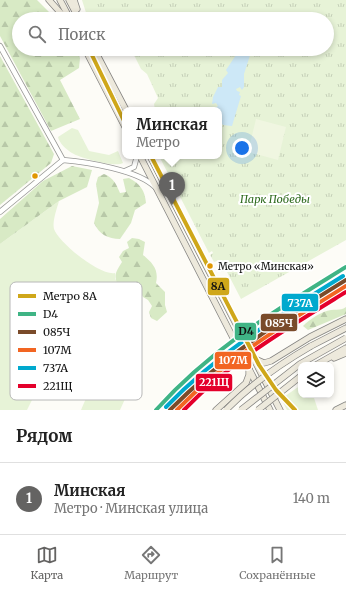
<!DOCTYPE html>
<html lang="ru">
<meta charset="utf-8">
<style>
:root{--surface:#fff;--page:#f6f6f6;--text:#222;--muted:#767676;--line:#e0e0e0;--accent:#646362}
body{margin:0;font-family:Merriweather,serif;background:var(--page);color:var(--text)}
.controls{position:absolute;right:12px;bottom:12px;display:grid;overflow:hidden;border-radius:8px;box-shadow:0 2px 6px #0003}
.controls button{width:36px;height:36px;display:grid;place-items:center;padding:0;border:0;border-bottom:1px solid var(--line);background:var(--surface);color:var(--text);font:20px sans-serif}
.you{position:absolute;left:242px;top:148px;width:14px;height:14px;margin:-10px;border:3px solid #fff;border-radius:50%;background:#1a73e8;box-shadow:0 0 0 6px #1a73e833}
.badge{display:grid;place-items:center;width:26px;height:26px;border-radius:50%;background:var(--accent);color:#fff;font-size:13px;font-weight:700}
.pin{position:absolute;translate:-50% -33px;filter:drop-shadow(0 1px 2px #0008)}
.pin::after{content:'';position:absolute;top:21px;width:14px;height:12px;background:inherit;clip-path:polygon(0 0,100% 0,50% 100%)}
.popup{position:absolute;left:122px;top:107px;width:100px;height:52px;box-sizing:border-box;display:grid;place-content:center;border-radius:8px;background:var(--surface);filter:drop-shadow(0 1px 3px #0005);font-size:13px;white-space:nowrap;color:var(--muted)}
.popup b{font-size:15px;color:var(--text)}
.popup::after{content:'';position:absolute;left:50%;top:100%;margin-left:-8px;border:8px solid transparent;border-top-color:var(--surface)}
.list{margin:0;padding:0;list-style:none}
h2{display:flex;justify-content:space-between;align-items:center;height:52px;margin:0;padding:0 16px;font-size:17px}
h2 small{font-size:13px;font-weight:400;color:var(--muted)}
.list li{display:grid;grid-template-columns:26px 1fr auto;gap:12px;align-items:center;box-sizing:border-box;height:72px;padding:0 16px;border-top:1px solid var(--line)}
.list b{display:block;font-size:15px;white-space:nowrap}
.list p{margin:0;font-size:13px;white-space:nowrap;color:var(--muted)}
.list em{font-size:13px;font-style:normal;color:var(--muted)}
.icon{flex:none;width:22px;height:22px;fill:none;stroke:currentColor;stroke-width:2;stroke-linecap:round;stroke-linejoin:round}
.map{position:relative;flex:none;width:346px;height:410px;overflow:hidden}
.search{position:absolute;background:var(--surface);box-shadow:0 2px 6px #0003;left:12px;right:12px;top:12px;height:44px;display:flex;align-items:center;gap:10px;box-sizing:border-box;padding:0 14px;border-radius:22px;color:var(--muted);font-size:15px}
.sheet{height:124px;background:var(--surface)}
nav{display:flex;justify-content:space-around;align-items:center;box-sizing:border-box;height:56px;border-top:1px solid var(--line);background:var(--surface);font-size:11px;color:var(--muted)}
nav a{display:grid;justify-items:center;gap:2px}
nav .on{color:var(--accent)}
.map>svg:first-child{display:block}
.grass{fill:#e7f3d7}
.forest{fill:url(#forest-firs)}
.park{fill:url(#park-tufts)}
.pitch{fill:#f0f6e1}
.water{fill:#cde8f7}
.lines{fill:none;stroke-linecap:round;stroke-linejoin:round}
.minor-casing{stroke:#979795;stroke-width:6}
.major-casing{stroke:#858482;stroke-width:7}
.minor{stroke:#fffffe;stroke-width:4.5}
.major{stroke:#ede9dc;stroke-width:5.5}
.rail-casing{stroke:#d9c6c7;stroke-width:3}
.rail{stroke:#fff;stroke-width:1.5;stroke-dasharray:4.5;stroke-linecap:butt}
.major-bridge-casing{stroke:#858482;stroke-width:7;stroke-linecap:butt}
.major-bridge{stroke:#ede9dc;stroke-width:5.5}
.rail-1-casing{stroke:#fff;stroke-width:7}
.rail-2-casing{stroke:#fff;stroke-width:7}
.rail-3-casing{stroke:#fff;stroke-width:7}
.rail-4-casing{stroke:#fff;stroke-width:7}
.rail-5-casing{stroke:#fff;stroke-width:7}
.rail-1{stroke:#3fb485;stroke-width:4}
.rail-2{stroke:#7a4b2a;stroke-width:4}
.rail-3{stroke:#f26522;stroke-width:4}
.rail-4{stroke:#00a9ce;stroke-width:4}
.rail-5{stroke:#e4002b;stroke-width:4}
.metro-1-casing{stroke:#fff;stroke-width:7}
.metro-1{stroke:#cfa71a;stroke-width:4}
.bus-dot{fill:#e09702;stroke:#fff;stroke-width:1.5}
.labels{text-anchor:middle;stroke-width:4;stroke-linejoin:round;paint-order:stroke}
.bus-label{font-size:10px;fill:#111;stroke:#fff;text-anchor:start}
.park-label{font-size:11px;font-style:italic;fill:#2f6b1f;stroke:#fff}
.key{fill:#fff;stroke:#b8b8b8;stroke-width:1}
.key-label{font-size:11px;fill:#111}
.line-badge{stroke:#fff;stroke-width:1.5}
.badge-label{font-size:11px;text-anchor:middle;font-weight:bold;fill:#fff}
.pale-badge-label{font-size:11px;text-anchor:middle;font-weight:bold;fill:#111}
</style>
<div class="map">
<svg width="346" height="410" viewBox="0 0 346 410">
<defs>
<pattern id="forest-firs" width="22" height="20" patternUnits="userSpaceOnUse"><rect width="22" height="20" fill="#d8eac5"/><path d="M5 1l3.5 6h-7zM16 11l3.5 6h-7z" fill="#b8c8a8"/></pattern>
<pattern id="park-tufts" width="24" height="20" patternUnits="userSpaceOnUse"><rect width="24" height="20" fill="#e7f3d7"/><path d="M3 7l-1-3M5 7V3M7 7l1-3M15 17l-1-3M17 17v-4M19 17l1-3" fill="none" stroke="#c5cfb8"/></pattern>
</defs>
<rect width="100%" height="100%" fill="#fdfcf7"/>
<!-- grass -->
<g class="grass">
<path d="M72 128 78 130 89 151 109 155 118 151 123 163C116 168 80 158 72 153 67 150 59 143 58 137Z"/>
<path d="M59 201C57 208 52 222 54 229 59 243 100 276 115 273V279L124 287 129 286 117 310 115 309C112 319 108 342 111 352L109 358 111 362C101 368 99 373 98 385 105 381 114 380 121 375L127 377 129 390 120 410H81L90 389 70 399 38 388 27 410H0V244Z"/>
<path d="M301 385V395H313L318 410H287L281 399Z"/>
</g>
<!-- forest -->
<g class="forest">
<path d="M0 0H37L56 19H19V49H76L80 58 79 68 60 80 80 119 51 131 0 36Z"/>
<path d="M0 56 54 154 51 163 0 205Z"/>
<path d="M72 166 92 170 87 187 59 201 0 244V219L43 181Z"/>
<path d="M104 174C114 178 116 184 120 193L126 192 123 179 129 178C140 184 145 190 146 203L135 210 131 223 120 239C108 239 99 234 94 223L99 203 96 184 98 177Z"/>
<path d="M132 238 139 239 145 242 143 255C153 263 159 270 156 283L165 292V305L167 312 157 321 151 318 149 312 152 306 148 300 143 297 137 286 118 285C113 275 116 272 122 262L119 257 123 251 129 248 127 242Z"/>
<path d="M346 307V314L308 330 303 326C310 319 322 311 331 310 337 309 341 311 346 307Z"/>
<path d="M115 309 117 310V320L124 326 131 325 139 338 116 361 111 362 109 358 111 352C108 341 112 320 115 309Z"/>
</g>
<!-- park -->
<path class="park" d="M82 0H346V240L241 299 227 272H219L217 269 221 267 217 261 214 262 210 255 213 253 212 251 209 253 159 156H219V110H155L154 104 158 98 147 74 141 69 131 49H327V19H88Z"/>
<!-- pitch -->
<path class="pitch" d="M256 119 286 127 278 160 248 152Z"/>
<!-- water -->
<path class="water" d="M240 49H252L244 74V87L242 90 240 87 236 89 237 91 240 92 239 95 241 96 232 126 223 125 219 120V110L214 109 218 106 216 103 212 104 213 97 218 87H222V80L228 73 226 70Z"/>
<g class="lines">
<!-- minor casing -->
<g class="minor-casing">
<g id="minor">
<path d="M0 46 63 160"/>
<path d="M125 171 134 167 137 156"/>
<path d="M0 212 63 160C87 162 138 170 155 187"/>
</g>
</g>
<!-- major casing -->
<g class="major-casing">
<g id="major">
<path d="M49 0 66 19"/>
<path d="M60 0 70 19"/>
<path d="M69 0 79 19"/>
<path d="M74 0 77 9"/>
<path d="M85 49 125 127"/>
<path d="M94 49 126 110"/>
<path d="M140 156 270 410"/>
<path d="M150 156 280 410"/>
<path d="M311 346 346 328"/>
<path d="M334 358 346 353"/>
<path d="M255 359 264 363 271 361 310 337 346 319"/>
<path d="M316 365 346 348"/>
<path d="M216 410 246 383 249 375V369"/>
<path d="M336 410 346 405"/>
</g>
</g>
<!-- minor -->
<use href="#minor" class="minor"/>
<!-- major -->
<use href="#major" class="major"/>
<!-- rail casing -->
<g class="rail-casing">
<path id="rail" d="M298 318 346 293"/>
</g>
<!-- rail -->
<use href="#rail" class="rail"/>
<!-- major-bridge casing -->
<g class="major-bridge-casing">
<g id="major-bridge">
<path d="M226 410C251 384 280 364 311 346"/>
<path d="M241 410 300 364 346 338"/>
<path d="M258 410 301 376"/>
</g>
</g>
<!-- major-bridge -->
<use href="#major-bridge" class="major-bridge"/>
<!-- rail-1 casing -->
<g class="rail-1-casing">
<path id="rail-1" d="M156 410C213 347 275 311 346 267"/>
</g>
<!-- rail-2 casing -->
<g class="rail-2-casing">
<path id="rail-2" d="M170 410C222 357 283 319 346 280"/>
</g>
<!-- rail-3 casing -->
<g class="rail-3-casing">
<path id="rail-3" d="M177 410C226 359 286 323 346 286"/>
</g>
<!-- rail-4 casing -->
<g class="rail-4-casing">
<path id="rail-4" d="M166 407C218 353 280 315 343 276"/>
</g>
<!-- rail-5 casing -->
<g class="rail-5-casing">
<path id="rail-5" d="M184 410C231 361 289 327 346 292"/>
</g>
<!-- rail-1 -->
<use href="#rail-1" class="rail-1"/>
<!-- rail-2 -->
<use href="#rail-2" class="rail-2"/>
<!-- rail-3 -->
<use href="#rail-3" class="rail-3"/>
<!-- rail-4 -->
<use href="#rail-4" class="rail-4"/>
<!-- rail-5 -->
<use href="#rail-5" class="rail-5"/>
<!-- metro-1 casing -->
<g class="metro-1-casing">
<g id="metro-1">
<path d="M89 49 125 123"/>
<path d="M151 156 259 365 276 390 295 410"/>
</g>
</g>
<!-- metro-1 -->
<use href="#metro-1" class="metro-1"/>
</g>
<!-- markers -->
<g class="bus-dot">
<circle cx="35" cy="176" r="3.5"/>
<circle cx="210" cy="266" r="3.5"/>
</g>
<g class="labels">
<!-- bus labels -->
<g class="bus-label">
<text x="218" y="270">Метро «Минская»</text>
</g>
<!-- park labels -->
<g class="park-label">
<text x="275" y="203">Парк Победы</text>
</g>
</g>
<!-- legend -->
<rect x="10" y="282" width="132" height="118" rx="6" class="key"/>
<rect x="18" y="294" width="18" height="4" fill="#cfa71a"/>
<rect x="18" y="312" width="18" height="4" fill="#3fb485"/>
<rect x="18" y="330" width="18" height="4" fill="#7a4b2a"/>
<rect x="18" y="348" width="18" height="4" fill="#f26522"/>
<rect x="18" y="366" width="18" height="4" fill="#00a9ce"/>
<rect x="18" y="384" width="18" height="4" fill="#e4002b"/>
<g class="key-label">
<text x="43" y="300">Метро 8А</text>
<text x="43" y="318">D4</text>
<text x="43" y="336">085Ч</text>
<text x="43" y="354">107М</text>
<text x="43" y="372">737А</text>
<text x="43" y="390">221Щ</text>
</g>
<g class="line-badge">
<rect x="207" y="277" width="23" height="19" rx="4" fill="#cfa71a"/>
<rect x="281" y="293" width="38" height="19" rx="4" fill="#00a9ce"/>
<rect x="260" y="313" width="38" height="19" rx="4" fill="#7a4b2a"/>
<rect x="234" y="322" width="23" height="19" rx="4" fill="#3fb485"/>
<rect x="214" y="351" width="38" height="19" rx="4" fill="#f26522"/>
<rect x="195" y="373" width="38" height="19" rx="4" fill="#e4002b"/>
</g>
<g class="badge-label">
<text x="300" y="307">737А</text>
<text x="279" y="327">085Ч</text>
<text x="233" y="364">107М</text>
<text x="214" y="386">221Щ</text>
</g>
<g class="pale-badge-label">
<text x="218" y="290">8А</text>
<text x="246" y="335">D4</text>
</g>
</svg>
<div class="controls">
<button><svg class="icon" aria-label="layers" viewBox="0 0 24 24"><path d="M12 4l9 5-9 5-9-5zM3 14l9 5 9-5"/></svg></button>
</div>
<div class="you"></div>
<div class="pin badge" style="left:172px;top:205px">1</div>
<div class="popup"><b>Минская</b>Метро</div>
<div class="search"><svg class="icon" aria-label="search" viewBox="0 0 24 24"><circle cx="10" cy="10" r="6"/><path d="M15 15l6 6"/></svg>Поиск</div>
</div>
<section class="sheet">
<h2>Рядом<small></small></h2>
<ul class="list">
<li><span class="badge">1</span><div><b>Минская</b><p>Метро · Минская улица</p></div><em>140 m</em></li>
</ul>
</section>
<nav>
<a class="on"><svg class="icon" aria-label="map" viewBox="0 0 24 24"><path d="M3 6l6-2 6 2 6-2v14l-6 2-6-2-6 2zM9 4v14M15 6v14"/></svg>Карта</a>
<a><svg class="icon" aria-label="directions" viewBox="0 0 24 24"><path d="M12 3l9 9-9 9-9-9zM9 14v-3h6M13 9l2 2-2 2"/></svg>Маршрут</a>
<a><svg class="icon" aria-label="saved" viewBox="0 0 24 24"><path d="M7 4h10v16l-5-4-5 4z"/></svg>Сохранённые</a>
</nav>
